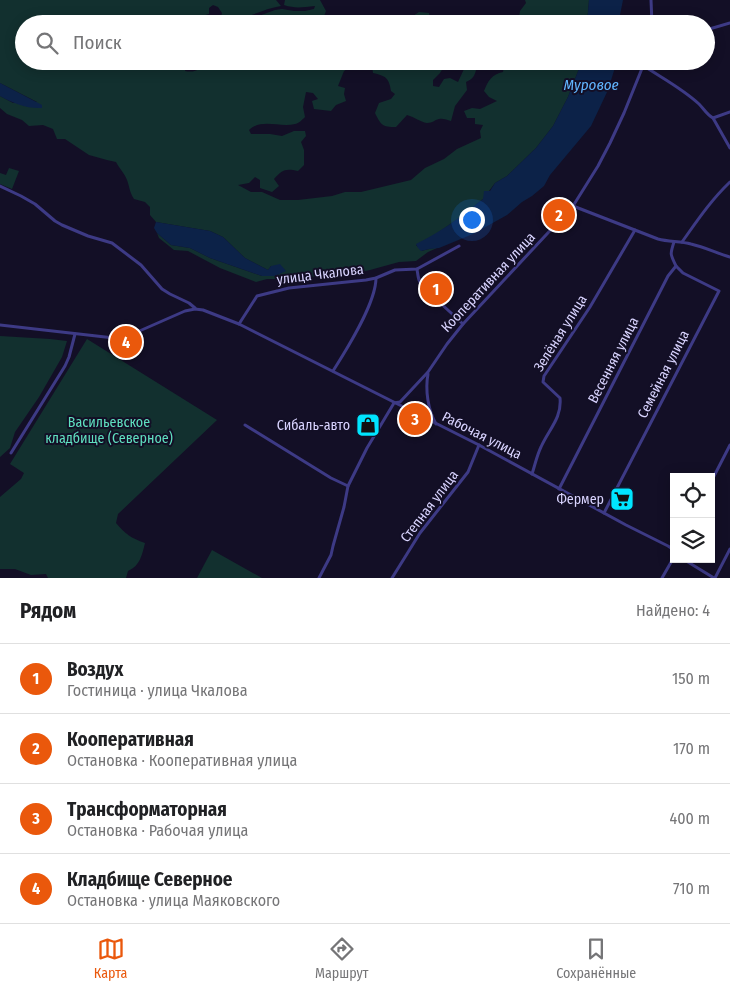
<!DOCTYPE html>
<html lang="ru">
<meta charset="utf-8">
<style>
:root{--surface:#fff;--page:#f6f6f6;--text:#202124;--muted:#757577;--line:#e0e0e0;--accent:#ea580c}
body{margin:0;font-family:"Fira Sans Condensed",sans-serif;background:var(--page);color:var(--text)}
.controls{position:absolute;right:15px;bottom:15px;display:grid;overflow:hidden;border-radius:0px;box-shadow:0 2px 12px #0003}
.controls button{width:45px;height:45px;display:grid;place-items:center;padding:0;border:0;border-bottom:1px solid var(--line);background:var(--surface);color:var(--text);font:25px sans-serif}
.you{position:absolute;left:471px;top:219px;width:18px;height:18px;margin:-12px;border:4px solid #fff;border-radius:50%;background:#1a73e8;box-shadow:0 0 0 8px #1a73e833}
.badge{display:grid;place-items:center;width:32px;height:32px;border-radius:50%;background:var(--accent);color:#fff;font-size:16px;font-weight:700}
.pin{position:absolute;translate:-50% -50%;border:2px solid #fff;box-shadow:0 1px 5px #0006}
.list{margin:0;padding:0;list-style:none}
h2{display:flex;justify-content:space-between;align-items:center;height:65px;margin:0;padding:0 20px;font-size:21px}
h2 small{font-size:16px;font-weight:400;color:var(--muted)}
.list li{display:grid;grid-template-columns:32px 1fr auto;gap:15px;align-items:center;box-sizing:border-box;height:70px;padding:0 20px;border-top:1px solid var(--line)}
.list b{display:block;font-size:19px;white-space:nowrap}
.list p{margin:0;font-size:16px;white-space:nowrap;color:var(--muted)}
.list em{font-size:16px;font-style:normal;color:var(--muted)}
.icon{flex:none;width:28px;height:28px;fill:none;stroke:currentColor;stroke-width:2;stroke-linecap:round;stroke-linejoin:round}
.map{position:relative;flex:none;width:730px;height:578px;overflow:hidden}
.search{position:absolute;background:var(--surface);box-shadow:0 2px 12px #0003;left:15px;right:15px;top:15px;height:55px;display:flex;align-items:center;gap:12px;box-sizing:border-box;padding:0 18px;border-radius:28px;color:var(--muted);font-size:19px}
.sheet{height:345px;background:var(--surface)}
nav{display:flex;justify-content:space-around;align-items:center;box-sizing:border-box;height:70px;border-top:1px solid var(--line);background:var(--surface);font-size:14px;color:var(--muted)}
nav a{display:grid;justify-items:center;gap:2px}
nav .on{color:var(--accent)}
.map>svg:first-child{display:block}
.green{fill:#12302f}
.water{fill:#0c2248}
.lines{fill:none;stroke-linecap:round;stroke-linejoin:round}
.street{stroke:#3d3a85;stroke-width:3}
.labels{text-anchor:middle;stroke-width:4;stroke-linejoin:round;paint-order:stroke}
.street-label{font-size:14px;fill:#d9d4ff;stroke:#130f26}
.park-label{font-size:14px;fill:#5fe0c0;stroke:#130f26}
.poi-label{font-size:14px;fill:#d9d4ff;stroke:#130f26;text-anchor:end}
.water-label{font-size:15px;font-style:italic;fill:#62b6ff;stroke:#130f26}
</style>
<div class="map">
<svg width="730" height="578" viewBox="0 0 730 578">
<rect width="100%" height="100%" fill="#130f26"/>
<!-- green -->
<g class="green">
<path d="M0 0H276L281 6C260 9 242 23 220 20L222 13 218 7 213 5 209 8V14L183 21 178 17H172L169 24H24V61H155L157 64 171 61H188L185 71C194 73 200 70 206 63L199 61H356L353 66 344 71 338 86 345 88 344 94 346 101 336 105 331 111 314 109 312 101 318 99 313 93 306 92 303 107 305 117C302 120 298 124 295 124 280 128 262 118 249 130L251 134H270L282 136 294 131H305L306 136 301 142 304 150V165L298 171C285 168 282 170 274 179L279 186 272 192 260 188V180L255 177 249 183 238 185 251 192H262L280 200H298L332 196 345 192H361L411 180 425 168 444 159 457 149 481 138 480 131 483 125 475 124V118H467L464 111 472 108 480 109 497 101 489 97 484 91C488 81 492 74 503 72L505 61H582L568 97 553 126 536 148 507 176 495 183 483 199 462 216 433 236 416 245 422 251C430 248 438 248 446 244L428 252 416 261 399 262 370 270 350 274 309 277 306 276 297 278 292 274 277 279H267L256 282 220 268 188 251 174 250 159 238 157 233 171 245 190 248 210 258 262 276H275L285 270 271 266 268 270 245 258 223 237 210 231 156 222 150 215V207L145 202 134 199C129 191 130 188 127 180 125 174 119 168 116 162L107 160 89 155 65 139H57L53 129 43 125 29 126 22 120 7 114 0 108V96L13 103 37 102 0 83Z"/>
<path d="M285 0H320L326 11 321 24H229L245 21 275 10 282 9 294 11H305L314 9 315 6C303 7 296 9 284 5Z"/>
<path d="M525 0H589L587 24H515L514 22 519 18 520 11 526 3Z"/>
<path d="M419 12 429 13 430 20H442L455 24H404L403 21 410 18Z"/>
<path d="M385 61H445L446 63 440 73 433 80V86L439 87 444 79 450 78 458 82 464 69 463 61H474L477 66C475 74 475 78 466 82L467 90 455 106 451 121C447 120 443 118 439 119 434 120 433 123 427 123 420 122 415 117 407 115L396 127C382 127 381 125 375 113L379 103 391 99 395 94 391 91C389 78 386 76 373 73L372 66H380L386 63Z"/>
<path d="M9 168 19 171 12 189 0 184V173L6 175Z"/>
<path d="M0 336 50 339 67 341 62 357 39 397 15 432 10 448 0 457Z"/>
<path d="M87 339 217 420 118 514 116 523C125 534 131 538 145 543 142 555 140 566 128 571L126 578H48L46 574 31 575 15 569H0V497L21 479 24 473 10 464Z"/>
<path d="M212 550 262 578H197Z"/>
</g>
<!-- water -->
<g class="water">
<path d="M589 0H623L620 15 621 24H587Z"/>
<path d="M582 61H617L608 90 591 126 550 175 544 186 532 196 522 202 507 215 473 234 439 248 429 249 421 251 418 248 416 244C441 232 462 216 483 199L484 191H490L495 183 507 176 536 148 553 126 568 97Z"/>
<path d="M0 83 42 105V108C27 109 13 103 0 96Z"/>
<path d="M156 222 210 231 223 237 245 258 268 270 271 266 280 264 286 271 275 276H262L210 258 190 248 171 245 157 233 154 228Z"/>
</g>
<g class="lines">
<!-- street -->
<g class="street">
<path d="M651 0 652 24"/>
<path d="M706 30 730 23"/>
<path d="M644 66C662 78 683 89 699 104 704 109 707 115 713 118L730 112"/>
<path d="M713 118 730 148"/>
<path d="M0 186 21 196 35 204 55 221 62 225 88 236 112 243 141 265 162 289 170 294 189 303 195 308"/>
<path d="M573 206 658 239C669 242 680 241 691 244 704 247 717 253 730 257"/>
<path d="M682 242C697 221 711 200 730 182"/>
<path d="M417 269C418 276 418 281 423 287L463 324"/>
<path d="M239 324 257 296 289 288 366 280 376 278 395 270 417 269 459 246"/>
<path d="M0 325 114 338 128 336 185 311 195 309 203 310 239 324 479 445 626 525 668 546 674 550"/>
<path d="M333 371C347 349 376 303 376 278"/>
<path d="M428 374C425 390 428 410 436 424"/>
<path d="M245 425 331 478 348 486"/>
<path d="M11 453 65 366 69 357 75 334"/>
<path d="M532 474C535 465 537 455 541 447 549 429 562 418 560 398L543 382 544 376 590 307 635 230"/>
<path d="M711 482 730 445"/>
<path d="M559 489 668 276 676 266C670 254 670 254 674 242"/>
<path d="M604 513 719 291 683 273 676 266"/>
<path d="M683 559 714 578"/>
<path d="M319 578 331 555 333 546 344 507 348 486 367 448 394 403 400 402 428 372 447 344 463 324 573 206 598 166 610 143 624 113 645 61"/>
<path d="M392 578 420 533 468 472 479 445"/>
<path d="M662 578 674 557"/>
<path d="M715 578 730 549"/>
</g>
</g>
<!-- icons -->
<defs>
<g id="shop-square" transform="scale(1.25)"><rect x="-9" y="-9" width="18" height="18" rx="4" fill="#00e5ff" stroke="#130f26"/><path d="M-5-2.5h2.3a2.7 3.5 0 0 1 5.4 0H5L5.5 6h-11ZM-1.5-2.5h3a1.5 2.3 0 0 0-3 0Z" fill="#111"/></g>
<g id="supermarket-square" transform="scale(1.25)"><rect x="-9" y="-9" width="18" height="18" rx="4" fill="#00e5ff" stroke="#130f26"/><path d="M-6-5.5h2.5l.6 2H6L4.5 2H-2.5L-4.4-4H-6ZM-1.5 3.2a1.3 1.3 0 1 0 .1 0ZM3 3.2a1.3 1.3 0 1 0 .1 0Z" fill="#111"/></g>
</defs>
<g fill-rule="evenodd">
<use href="#shop-square" x="368" y="425"/>
<use href="#supermarket-square" x="622" y="499"/>
</g>
<g class="labels">
<!-- street labels -->
<g class="street-label">
<text transform="translate(320 274) rotate(-7)" y="5">улица Чкалова</text>
<text transform="translate(488 282) rotate(-47)" y="5">Кооперативная улица</text>
<text transform="translate(560 333) rotate(-58)" y="5">Зелёная улица</text>
<text transform="translate(613 360) rotate(-63)" y="5">Весенняя улица</text>
<text transform="translate(663 374) rotate(-63)" y="5">Семейная улица</text>
<text transform="translate(482 435) rotate(27)" y="5">Рабочая улица</text>
<text transform="translate(429 506) rotate(-53)" y="5">Степная улица</text>
</g>
<!-- park labels -->
<g class="park-label">
<text x="109" y="427">Васильевское<tspan x="109" dy="16">кладбище (Северное)</tspan></text>
</g>
<!-- poi labels -->
<g class="poi-label">
<text x="350" y="430">Сибаль-авто</text>
<text x="604" y="504">Фермер</text>
</g>
<!-- water labels -->
<g class="water-label">
<text x="591" y="90">Муровое</text>
</g>
</g>
</svg>
<div class="controls">
<button><svg class="icon" aria-label="locate" viewBox="0 0 24 24"><circle cx="12" cy="12" r="6"/><path d="M12 2v4M12 18v4M2 12h4M18 12h4"/></svg></button>
<button><svg class="icon" aria-label="layers" viewBox="0 0 24 24"><path d="M12 4l9 5-9 5-9-5zM3 14l9 5 9-5"/></svg></button>
</div>
<div class="you"></div>
<div class="pin badge" style="left:436px;top:289px">1</div>
<div class="pin badge" style="left:559px;top:215px">2</div>
<div class="pin badge" style="left:415px;top:419px">3</div>
<div class="pin badge" style="left:126px;top:342px">4</div>
<div class="search"><svg class="icon" aria-label="search" viewBox="0 0 24 24"><circle cx="10" cy="10" r="6"/><path d="M15 15l6 6"/></svg>Поиск</div>
</div>
<section class="sheet">
<h2>Рядом<small>Найдено: 4</small></h2>
<ul class="list">
<li><span class="badge">1</span><div><b>Воздух</b><p>Гостиница · улица Чкалова</p></div><em>150 m</em></li>
<li><span class="badge">2</span><div><b>Кооперативная</b><p>Остановка · Кооперативная улица</p></div><em>170 m</em></li>
<li><span class="badge">3</span><div><b>Трансформаторная</b><p>Остановка · Рабочая улица</p></div><em>400 m</em></li>
<li><span class="badge">4</span><div><b>Кладбище Северное</b><p>Остановка · улица Маяковского</p></div><em>710 m</em></li>
</ul>
</section>
<nav>
<a class="on"><svg class="icon" aria-label="map" viewBox="0 0 24 24"><path d="M3 6l6-2 6 2 6-2v14l-6 2-6-2-6 2zM9 4v14M15 6v14"/></svg>Карта</a>
<a><svg class="icon" aria-label="directions" viewBox="0 0 24 24"><path d="M12 3l9 9-9 9-9-9zM9 14v-3h6M13 9l2 2-2 2"/></svg>Маршрут</a>
<a><svg class="icon" aria-label="saved" viewBox="0 0 24 24"><path d="M7 4h10v16l-5-4-5 4z"/></svg>Сохранённые</a>
</nav>
